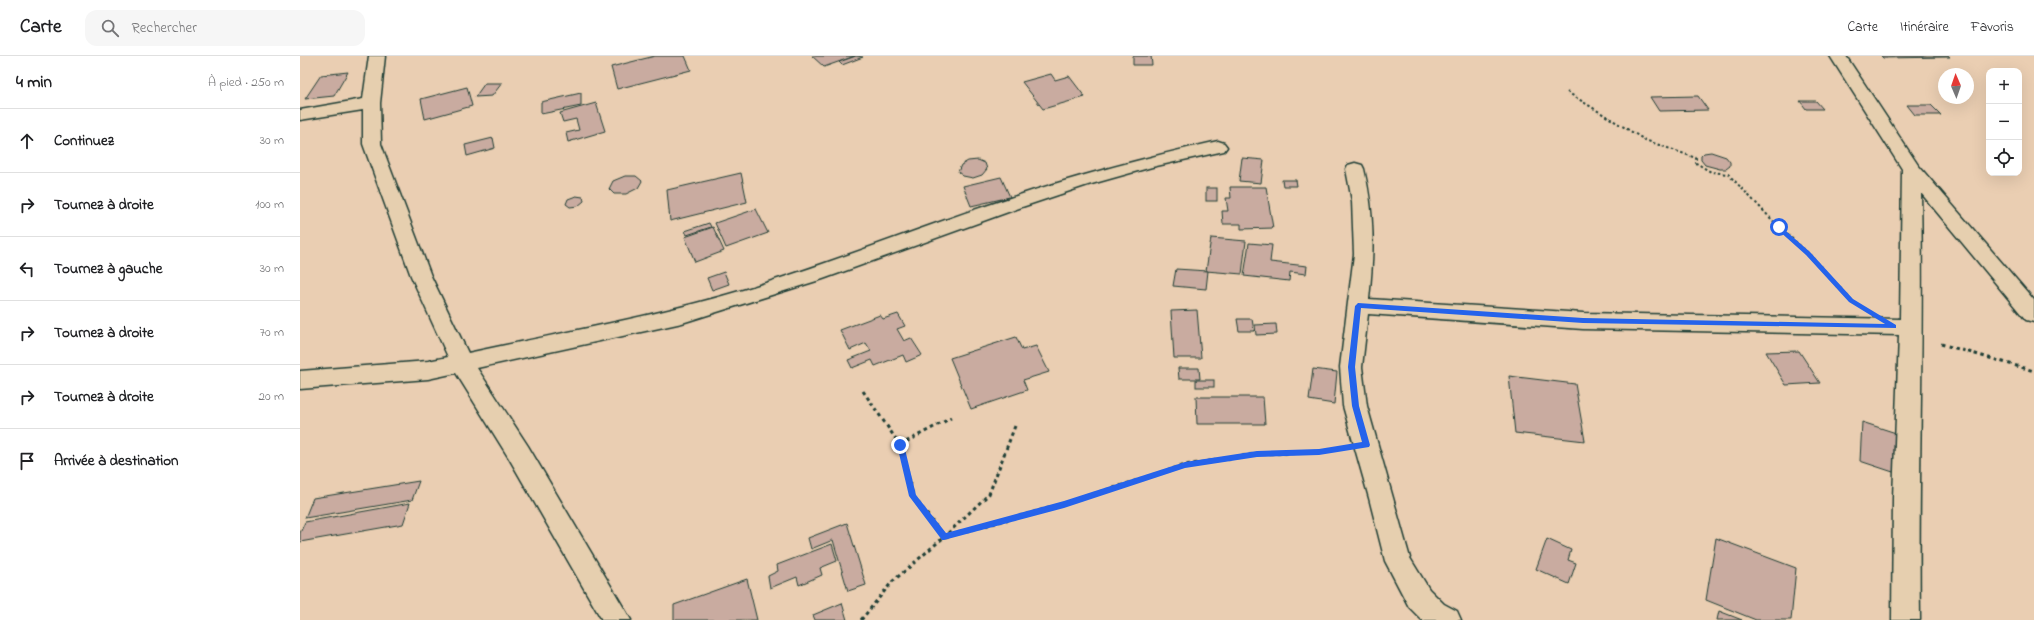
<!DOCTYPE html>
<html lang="fr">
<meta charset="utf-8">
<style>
:root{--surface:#fff;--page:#f6f6f6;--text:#202124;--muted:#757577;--line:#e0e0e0}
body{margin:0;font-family:"Indie Flower",sans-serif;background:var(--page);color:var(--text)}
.controls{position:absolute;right:12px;top:12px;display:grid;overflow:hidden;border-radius:8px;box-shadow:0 4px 16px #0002}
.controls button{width:36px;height:36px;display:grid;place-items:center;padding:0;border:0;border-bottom:1px solid var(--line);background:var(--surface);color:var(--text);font:20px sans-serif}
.compass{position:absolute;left:1638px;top:12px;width:36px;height:36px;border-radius:50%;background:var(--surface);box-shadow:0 4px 16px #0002;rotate:358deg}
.stop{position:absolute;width:12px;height:12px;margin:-9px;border:3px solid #2563eb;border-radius:50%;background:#fff}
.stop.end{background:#2563eb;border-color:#fff;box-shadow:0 1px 4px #0008}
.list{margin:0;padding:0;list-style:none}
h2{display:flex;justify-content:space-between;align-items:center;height:52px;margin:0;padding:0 16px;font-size:17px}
h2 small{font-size:13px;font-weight:400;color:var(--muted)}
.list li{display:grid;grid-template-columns:26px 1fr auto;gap:12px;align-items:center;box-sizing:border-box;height:64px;padding:0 16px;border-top:1px solid var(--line)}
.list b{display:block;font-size:15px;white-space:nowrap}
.list em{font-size:13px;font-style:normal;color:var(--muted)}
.icon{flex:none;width:22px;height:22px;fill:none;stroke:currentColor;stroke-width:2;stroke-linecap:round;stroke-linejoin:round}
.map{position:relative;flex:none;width:1734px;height:564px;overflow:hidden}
header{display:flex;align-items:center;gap:24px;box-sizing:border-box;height:56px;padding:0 20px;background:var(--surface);border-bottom:1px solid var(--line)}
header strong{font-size:19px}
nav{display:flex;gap:22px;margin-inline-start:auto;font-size:14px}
.search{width:280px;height:36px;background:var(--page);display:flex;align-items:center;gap:10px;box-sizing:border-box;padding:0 14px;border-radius:12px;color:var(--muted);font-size:15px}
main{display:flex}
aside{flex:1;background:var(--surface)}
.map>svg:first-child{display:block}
.building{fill:#c9aba0;stroke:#1f3d34}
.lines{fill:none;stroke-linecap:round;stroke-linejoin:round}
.minor-casing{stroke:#1f3d34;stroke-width:3}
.path-far1{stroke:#1f3d34;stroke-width:2;stroke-dasharray:2.5 2.5;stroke-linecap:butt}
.path{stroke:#1f3d34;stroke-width:3;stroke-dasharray:3.5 3.5;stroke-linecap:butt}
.minor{fill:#e6cfaf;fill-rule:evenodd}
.route{fill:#2563eb}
</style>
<header>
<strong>Carte</strong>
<div class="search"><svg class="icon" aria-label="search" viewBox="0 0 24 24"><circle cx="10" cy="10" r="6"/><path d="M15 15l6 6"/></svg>Rechercher</div>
<nav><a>Carte</a><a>Itinéraire</a><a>Favoris</a></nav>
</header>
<main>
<aside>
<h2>4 min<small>À pied · 250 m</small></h2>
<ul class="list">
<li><svg class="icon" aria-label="ahead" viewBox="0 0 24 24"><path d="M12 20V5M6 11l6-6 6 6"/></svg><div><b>Continuez</b></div><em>30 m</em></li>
<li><svg class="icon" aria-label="right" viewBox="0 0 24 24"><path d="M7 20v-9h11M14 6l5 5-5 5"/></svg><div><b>Tournez à droite</b></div><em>100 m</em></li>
<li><svg class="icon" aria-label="left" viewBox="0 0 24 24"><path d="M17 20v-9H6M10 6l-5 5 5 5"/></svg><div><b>Tournez à gauche</b></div><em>30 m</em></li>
<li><svg class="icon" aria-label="right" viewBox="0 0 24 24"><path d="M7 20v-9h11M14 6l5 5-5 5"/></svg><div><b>Tournez à droite</b></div><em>70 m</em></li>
<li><svg class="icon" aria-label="right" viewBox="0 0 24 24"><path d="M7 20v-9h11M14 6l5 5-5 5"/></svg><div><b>Tournez à droite</b></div><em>20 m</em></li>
<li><svg class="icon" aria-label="arrive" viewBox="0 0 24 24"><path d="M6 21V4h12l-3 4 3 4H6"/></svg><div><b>Arrivée à destination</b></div></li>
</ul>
</aside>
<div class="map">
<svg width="1734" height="564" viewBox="0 0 1734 564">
<rect width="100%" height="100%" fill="#eaceb2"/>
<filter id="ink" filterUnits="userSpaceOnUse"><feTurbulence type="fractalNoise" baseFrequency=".025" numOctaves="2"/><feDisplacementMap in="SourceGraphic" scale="8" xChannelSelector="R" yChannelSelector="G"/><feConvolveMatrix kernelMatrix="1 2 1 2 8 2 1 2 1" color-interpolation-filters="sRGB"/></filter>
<g filter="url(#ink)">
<!-- building -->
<g class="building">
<path d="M355 0H385L391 14 317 33 311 11Z"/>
<path d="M512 0H555L524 11Z"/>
<path d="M556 0 563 1 542 9 539 6Z"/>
<path d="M833 0H851L852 9H833Z"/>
<path d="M1581 0H1649L1650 1 1583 2Z"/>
<path d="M48 16 34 40 5 43 21 19Z"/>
<path d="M751 18 755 24 769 20 785 41 743 53 722 26Z"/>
<path d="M185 27H202L192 40 175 41Z"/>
<path d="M167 31 172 50 125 63 121 43Z"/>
<path d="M281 37V50L241 58V46Z"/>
<path d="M1398 40 1408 54 1359 55 1350 41Z"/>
<path d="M1500 45H1516L1523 53H1506Z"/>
<path d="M296 47 305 75 268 86 266 77 279 74 276 63 263 66 260 57Z"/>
<path d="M1607 49H1631L1641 59H1615Z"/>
<path d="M193 82 195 92 167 100 165 89Z"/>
<path d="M1411 96 1426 101 1430 106V110L1426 113H1420L1405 109 1401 104V100L1404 97Z"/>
<path d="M942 102 964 104 961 127 939 125Z"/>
<path d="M678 104 685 107 687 113 682 119 673 122 663 120 658 116 661 109 668 105Z"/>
<path d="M441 117 447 146 370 165 367 134Z"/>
<path d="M325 120H336L342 125 338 132 326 138H314L309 133 313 125Z"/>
<path d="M701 121 710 141 671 150 663 130Z"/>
<path d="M982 124H996L997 130H983Z"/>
<path d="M930 131H966L973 172 941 173V168H923L922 155H928L926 142H931Z"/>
<rect x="906" y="132" width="11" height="13"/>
<path d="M276 140 283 141 284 145 278 150 270 151 266 148 268 143Z"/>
<path d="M456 153 468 177 426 192 415 167Z"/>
<path d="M409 167 411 171 387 179 385 175Z"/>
<path d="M413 171 424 195 395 206 385 181Z"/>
<path d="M911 182 946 185 942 218 906 215Z"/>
<path d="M949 187 972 189 970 206 1007 210 1006 218 990 216 989 225 944 220Z"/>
<path d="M876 213 908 215 906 233 873 230Z"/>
<path d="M424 216 429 228 412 234 407 222Z"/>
<path d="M897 254 901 302H874L871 255Z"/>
<path d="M598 258 605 270 597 273 604 285 611 282 622 299 606 306 603 299 575 310 572 304 552 312 548 304 571 295 566 287 550 294 540 274 580 259 583 263Z"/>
<path d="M937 263H952L954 275H939Z"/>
<path d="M976 268 977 278 956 279 955 269Z"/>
<path d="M716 281 722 294 736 290 749 316 723 324 727 334 671 353 650 302Z"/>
<path d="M1499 295 1520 327 1486 329 1466 296Z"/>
<path d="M878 312H899L900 323H879Z"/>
<path d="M1013 313 1037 316 1034 348 1009 344Z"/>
<path d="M1209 320 1275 328 1285 385 1215 377Z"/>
<rect x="896" y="324" width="18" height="7"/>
<path d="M896 341H963L965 368H897Z"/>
<path d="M1562 366 1596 377V417L1560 405Z"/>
<path d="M119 425 112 444 5 462 13 442Z"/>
<path d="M110 447 103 468 0 486V477L5 466Z"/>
<path d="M547 467 566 529 548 535 533 484 511 493 508 482Z"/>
<path d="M1416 482 1496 512 1491 564H1456L1406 544Z"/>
<path d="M1247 483 1271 494 1268 504 1276 507 1269 528 1236 513Z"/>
<path d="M532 488 537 505 520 512 522 519 499 529 497 521 470 532 468 520 478 515 477 509Z"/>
<path d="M447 523 457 564H374V549Z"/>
<path d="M542 547 547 564H515L513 559Z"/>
<path d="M1419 555 1442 564H1417Z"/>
</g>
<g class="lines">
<!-- minor casing -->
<g class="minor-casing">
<g id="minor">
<path d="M69 0H85L80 47 81 88 131 220 168 297C260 277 353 261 443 234 533 207 620 171 710 142 779 119 848 101 918 85L924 87 927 91 924 95 852 111 788 129 722 151 523 223 382 267 177 312 228 390 331 564H302L210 404 156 317 128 323 0 333V315L128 305 148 301 111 220 63 88V54L0 64V54L63 43Z"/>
<path d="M1530 0H1546L1618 109 1734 244V266L1726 264 1621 137C1624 279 1618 422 1620 564H1592L1593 442 1599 279 1283 273 1068 258 1062 311 1067 350 1110 502 1129 533 1144 548 1157 555 1161 564H1122L1109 551 1085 505 1069 442 1043 350 1040 311 1054 198 1052 145 1046 113 1048 109 1055 107 1062 109 1064 113C1075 160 1074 196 1069 243L1283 257 1600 263 1602 113Z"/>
</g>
</g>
<!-- path-far1 -->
<path class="path-far1" d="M1267 36 1345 84 1396 102V107L1411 116 1428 118 1479 171 1508 197 1549 242"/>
<!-- path -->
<g class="path">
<path d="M1641 288 1734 315"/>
<path d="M563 335 600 389 613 440 644 481 689 438 715 370"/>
<path d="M600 389 651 362"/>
<path d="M561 564 592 526 644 481 764 448 885 409 957 398 1019 396 1036 393"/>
</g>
<!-- minor -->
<use href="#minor" class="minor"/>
</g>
</g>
<!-- route -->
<path class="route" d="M1479 169 1510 196 1553 243 1596 269V272L1283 267 1061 252 1055 311 1059 350 1070 389 1069 391 1019 399 957 401 885 412 764 452 644 484H642L609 440 597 389 600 386 604 389 616 439 646 477 764 445 885 406 957 395 1019 393 1062 386 1052 350 1048 311 1055 250 1058 247 1283 262 1585 268 1549 246 1506 199 1477 173V170Z"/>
</svg>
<div class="controls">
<button>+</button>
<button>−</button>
<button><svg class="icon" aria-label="locate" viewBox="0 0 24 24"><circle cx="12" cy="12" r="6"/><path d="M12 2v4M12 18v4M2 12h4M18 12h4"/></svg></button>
</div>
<svg class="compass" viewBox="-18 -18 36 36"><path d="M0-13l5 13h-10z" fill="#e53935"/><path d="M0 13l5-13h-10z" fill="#757577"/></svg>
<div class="stop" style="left:1479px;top:171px"></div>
<div class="stop end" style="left:600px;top:389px"></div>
</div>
</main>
